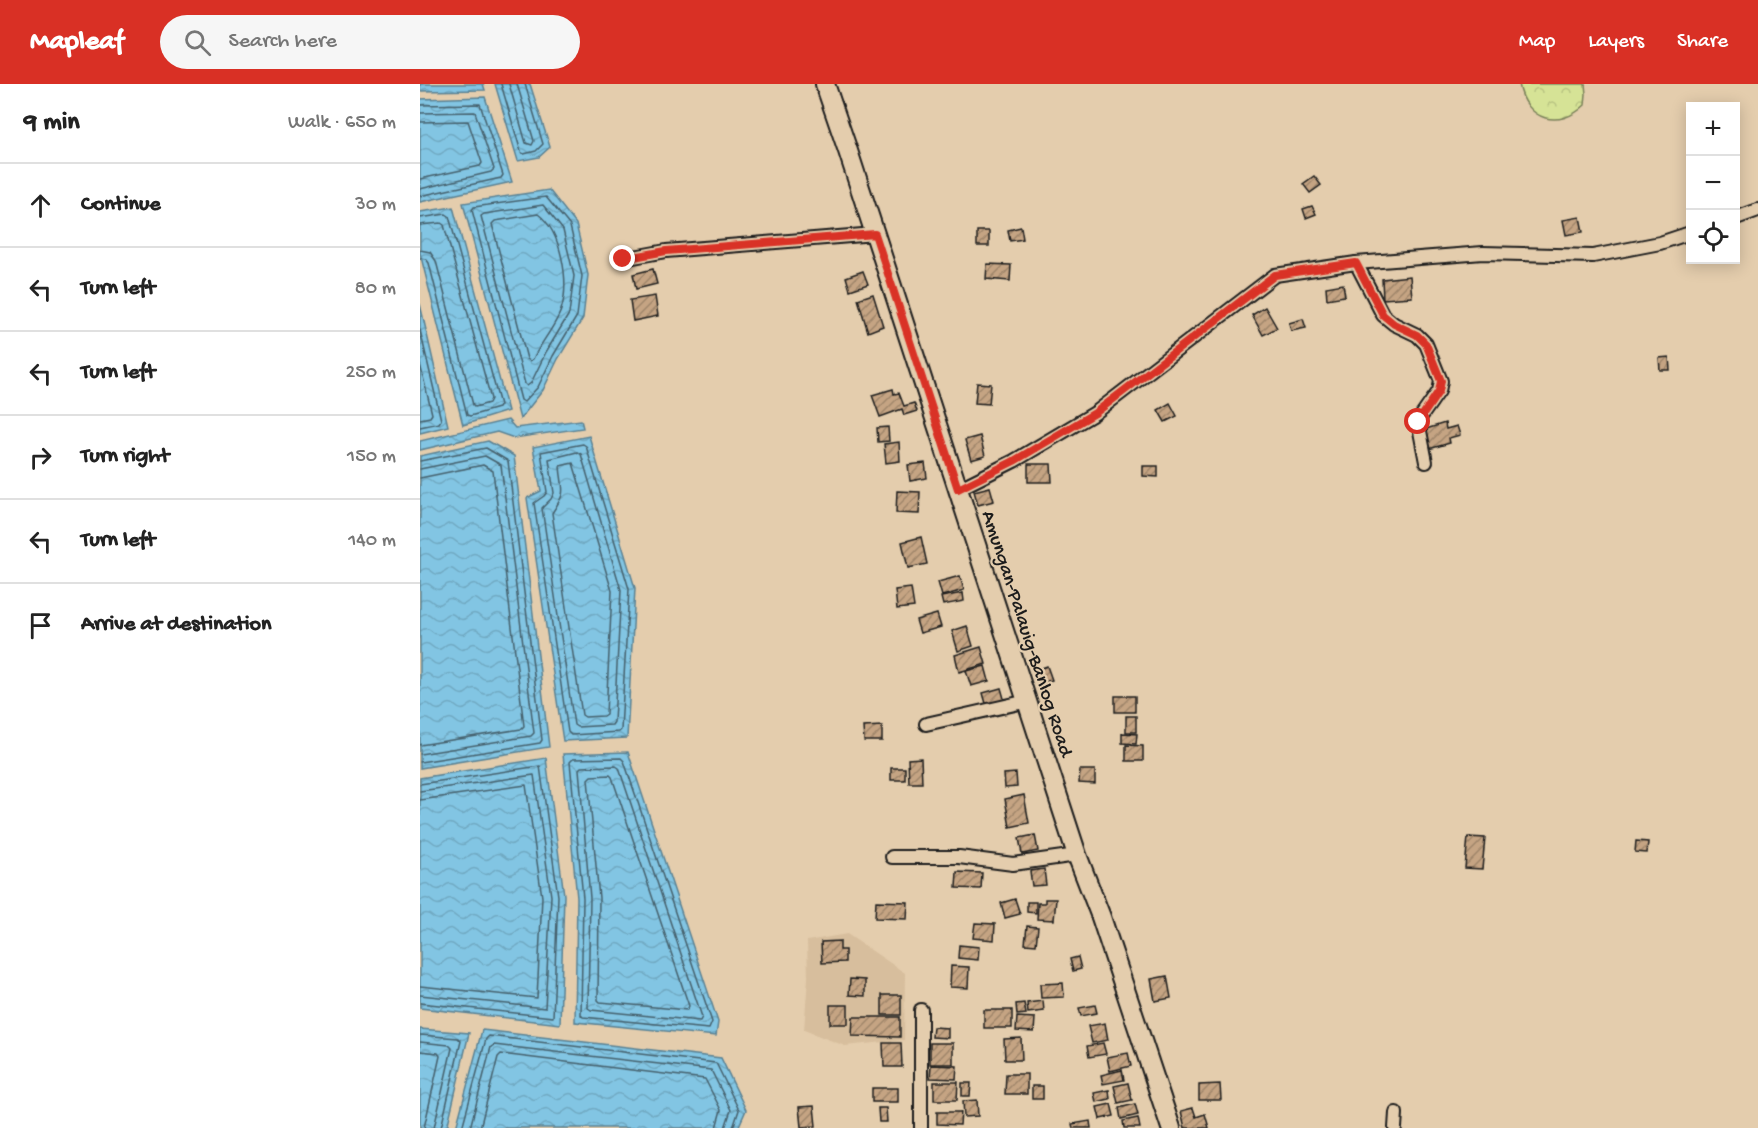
<!DOCTYPE html>
<meta charset="utf-8">
<style>
:root{--surface:#fff;--page:#f6f6f6;--text:#222;--muted:#767676;--line:#e0e0e0;--accent:#d93025}
body{margin:0;font-family:"Gochi Hand",sans-serif;background:var(--page);color:var(--text)}
.controls{position:absolute;right:18px;top:18px;display:grid;overflow:hidden;border-radius:0px;box-shadow:0 3px 15px #0003}
.controls button{width:54px;height:54px;display:grid;place-items:center;padding:0;border:0;border-bottom:2px solid var(--line);background:var(--surface);color:var(--text);font:30px sans-serif}
.stop{position:absolute;width:18px;height:18px;margin:-14px;border:4px solid #d93025;border-radius:50%;background:#fff}
.stop.end{background:#d93025;border-color:#fff;box-shadow:0 2px 6px #0008}
.list{margin:0;padding:0;list-style:none}
h2{display:flex;justify-content:space-between;align-items:center;height:78px;margin:0;padding:0 24px;font-size:26px}
h2 small{font-size:20px;font-weight:400;color:var(--muted)}
.list li{display:grid;grid-template-columns:39px 1fr auto;gap:18px;align-items:center;box-sizing:border-box;height:84px;padding:0 24px;border-top:2px solid var(--line)}
.list b{display:block;font-size:22px;white-space:nowrap}
.list em{font-size:20px;font-style:normal;color:var(--muted)}
.icon{flex:none;width:33px;height:33px;fill:none;stroke:currentColor;stroke-width:2;stroke-linecap:round;stroke-linejoin:round}
.map{position:relative;flex:none;width:1338px;height:1044px;overflow:hidden}
header{display:flex;align-items:center;gap:36px;box-sizing:border-box;height:84px;padding:0 30px;background:var(--accent);color:#fff}
header strong{font-size:28px}
nav{display:flex;gap:33px;margin-inline-start:auto;font-size:21px}
.search{width:420px;height:54px;background:var(--page);display:flex;align-items:center;gap:15px;box-sizing:border-box;padding:0 21px;border-radius:33px;color:var(--muted);font-size:22px}
main{display:flex}
aside{flex:1;background:var(--surface)}
.map>svg:first-child{display:block}
.built{fill:#d7be9d}
.forest{fill:url(#forest-crowns);stroke:#798059;stroke-width:1.5}
.water{fill:url(#water-waves);stroke:#598193;stroke-width:1.5}
.lines{fill:none;stroke-linecap:round;stroke-linejoin:round}
.shore{stroke:#45606c;stroke-width:1.5}
.building{fill:url(#building-hatch);stroke:#1c1c1c;stroke-width:1.5}
.street-casing{stroke:#1c1c1c;stroke-width:16}
.secondary-casing{stroke:#1c1c1c;stroke-width:22}
.street{stroke:#e4cdad;stroke-width:12}
.secondary{stroke:#e4cdad;stroke-width:18}
.route{stroke:#d93025;stroke-width:8}
.labels{text-anchor:middle;stroke-width:4.5;stroke-linejoin:round;paint-order:stroke}
.street-label{font-size:20px;fill:#1c1c1c;stroke:#e4cdad}
</style>
<header>
<strong>Mapleaf</strong>
<div class="search"><svg class="icon" aria-label="search" viewBox="0 0 24 24"><circle cx="10" cy="10" r="6"/><path d="M15 15l6 6"/></svg>Search here</div>
<nav><a>Map</a><a>Layers</a><a>Share</a></nav>
</header>
<main>
<aside>
<h2>9 min<small>Walk · 650 m</small></h2>
<ul class="list">
<li><svg class="icon" aria-label="ahead" viewBox="0 0 24 24"><path d="M12 20V5M6 11l6-6 6 6"/></svg><div><b>Continue</b></div><em>30 m</em></li>
<li><svg class="icon" aria-label="left" viewBox="0 0 24 24"><path d="M17 20v-9H6M10 6l-5 5 5 5"/></svg><div><b>Turn left</b></div><em>80 m</em></li>
<li><svg class="icon" aria-label="left" viewBox="0 0 24 24"><path d="M17 20v-9H6M10 6l-5 5 5 5"/></svg><div><b>Turn left</b></div><em>250 m</em></li>
<li><svg class="icon" aria-label="right" viewBox="0 0 24 24"><path d="M7 20v-9h11M14 6l5 5-5 5"/></svg><div><b>Turn right</b></div><em>150 m</em></li>
<li><svg class="icon" aria-label="left" viewBox="0 0 24 24"><path d="M17 20v-9H6M10 6l-5 5 5 5"/></svg><div><b>Turn left</b></div><em>140 m</em></li>
<li><svg class="icon" aria-label="arrive" viewBox="0 0 24 24"><path d="M6 21V4h12l-3 4 3 4H6"/></svg><div><b>Arrive at destination</b></div></li>
</ul>
</aside>
<div class="map">
<svg width="1338" height="1044" viewBox="0 0 1338 1044">
<defs>
<pattern id="forest-crowns" width="20" height="18" patternUnits="userSpaceOnUse" patternTransform="scale(1.5)"><rect width="20" height="18" fill="#d6e396"/><path d="M2 6a3 3 0 1 1 6 0M12 15a3 3 0 1 1 6 0" fill="none" stroke="#b7c281"/></pattern>
<pattern id="water-waves" width="16" height="10" patternUnits="userSpaceOnUse" patternTransform="scale(1.5)"><rect width="16" height="10" fill="#82c5e3"/><path d="M0 5q4-4 8 0t8 0" fill="none" stroke="#70a9c2"/></pattern>
<pattern id="building-hatch" width="6" height="6" patternUnits="userSpaceOnUse" patternTransform="scale(1.5)"><rect width="6" height="6" fill="#c5a483"/><path d="M-1 1l2-2M0 6l6-6M5 7l2-2" fill="none" stroke="#9f856a"/></pattern>
</defs>
<rect width="100%" height="100%" fill="#e4cdad"/>
<filter id="ink" filterUnits="userSpaceOnUse"><feTurbulence type="fractalNoise" baseFrequency=".0167" numOctaves="2"/><feDisplacementMap in="SourceGraphic" scale="12" xChannelSelector="R" yChannelSelector="G"/><feConvolveMatrix kernelMatrix="1 2 1 2 8 2 1 2 1" color-interpolation-filters="sRGB"/></filter>
<g filter="url(#ink)">
<!-- built -->
<path class="built" d="M427 850 485 889 484 956 425 962 384 946 388 894 387 857Z"/>
<!-- forest -->
<path class="forest" d="M1099 0H1165L1166 10 1165 21C1139 46 1106 37 1099 0Z"/>
<!-- water -->
<g class="water">
<path d="M0 0H63L65 6 0 7Z"/>
<path d="M75 0H110L130 63 119 73 98 77Z"/>
<path d="M65 13 92 98 0 118V15Z"/>
<path d="M129 106 156 140 168 191 163 234 138 275 123 306 100 335 43 119Z"/>
<path d="M33 123 88 327 43 341 0 169V128Z"/>
<path d="M0 220 28 342 0 349Z"/>
<path d="M88 336 95 344 161 336 163 344 94 354 77 348 0 366V357Z"/>
<path d="M169 352 215 504 207 654 143 657 107 414 121 407 113 363Z"/>
<path d="M68 357 94 372 129 663 0 684V372Z"/>
<path d="M208 668 298 938 296 952 155 938 157 814 143 670Z"/>
<path d="M126 674 144 811 140 940 0 924V694Z"/>
<path d="M0 945 49 949 27 1044H0Z"/>
<path d="M62 946 301 974 326 1026 318 1044H36Z"/>
</g>
<g class="lines">
<!-- shore -->
<g class="shore">
<path d="M81 0 101 68 104 70 116 67 123 60 105 0"/>
<path d="M89 0 106 59 112 61 114 57 97 0"/>
<path d="M0 21 60 20 83 91 81 94 0 112"/>
<path d="M0 29 55 28 74 85 71 88 0 105"/>
<path d="M0 38 48 37 62 79 60 82 0 95"/>
<path d="M126 113 150 142 162 192 157 232 133 272 118 303 104 318 101 316 52 126 54 123Z"/>
<path d="M123 121 143 146 154 192 149 230 126 268 111 299 107 302 105 300 61 132 64 130Z"/>
<path d="M118 130C142 148 150 199 141 226 136 241 120 260 113 275L110 277 107 275 72 140 75 137Z"/>
<path d="M0 134 26 130 29 132 80 321 78 324 50 332 47 331 9 179 6 175 0 174"/>
<path d="M0 141 21 139 24 141 71 315 69 319 55 323 53 321 16 177 10 168 0 166"/>
<path d="M0 246 21 336 19 339 0 343"/>
<path d="M0 280 12 330 10 333 0 335"/>
<path d="M163 360 166 362 209 505 201 646 199 648 151 651 148 648 114 419 124 412 127 408 121 368Z"/>
<path d="M157 368 161 370 201 506 194 638 192 641 157 643 154 641 122 424 131 415 134 409 129 375Z"/>
<path d="M0 377 66 364 88 377 122 656 120 659 0 678"/>
<path d="M153 379 192 507 186 630 183 632 165 633 162 631 132 429C148 405 142 409 140 382Z"/>
<path d="M0 385 65 372 81 381 114 649 111 652 0 670"/>
<path d="M0 394 63 381 73 387 104 642 101 645 0 661"/>
<path d="M201 674 204 677 292 938 289 945 163 933 161 931 163 814 150 678 153 675Z"/>
<path d="M196 682 199 684 282 933 280 937 171 926 168 924 170 814 159 685 161 683Z"/>
<path d="M190 691 192 693 269 922 267 926 180 918 178 916 179 814 168 695 171 692Z"/>
<path d="M0 700 120 682 138 812 133 933 0 919"/>
<path d="M0 707 114 691 131 812 125 924 0 911"/>
<path d="M0 716 106 701 122 813 117 914 0 902"/>
<path d="M0 951 38 954 41 957 21 1044"/>
<path d="M0 958 29 961 32 964 14 1044"/>
<path d="M0 967 18 969 20 972 4 1044"/>
<path d="M42 1044 66 955 69 952 296 979 319 1026 313 1044"/>
<path d="M50 1044 71 963 74 961 291 986 311 1026 305 1044"/>
<path d="M60 1044 78 973 81 970 285 995 301 1026 296 1044"/>
</g>
</g>
<!-- building -->
<g class="building">
<path d="M894 92 901 101 890 109 883 100Z"/>
<path d="M892 122 896 130 886 134 883 125Z"/>
<path d="M1160 133 1163 148 1146 151 1143 136Z"/>
<path d="M601 143 603 155 590 157 588 146Z"/>
<rect x="557" y="147" width="12" height="15"/>
<path d="M567 180 591 181 590 197 566 195Z"/>
<path d="M233 185 237 200 216 205 213 190Z"/>
<path d="M443 187 448 200 430 206 426 193Z"/>
<path d="M990 192 992 213 963 215 962 195Z"/>
<path d="M923 200 925 212 907 215 906 203Z"/>
<path d="M453 210 463 242 448 248 438 215Z"/>
<path d="M235 212 238 232 213 237 210 216Z"/>
<path d="M845 223 857 244 843 251 832 231Z"/>
<path d="M883 235 886 244 871 247 869 239Z"/>
<path d="M1249 273 1250 286H1240L1239 274Z"/>
<path d="M557 299 571 300 569 320 555 319Z"/>
<path d="M473 305 474 310 479 309 484 322 494 319 497 327 484 331 482 325 460 333 452 311Z"/>
<path d="M750 319 757 332 745 338 738 326Z"/>
<path d="M1025 339 1026 345 1037 342 1040 351 1029 354 1030 359 1005 366 1000 347Z"/>
<path d="M468 343 469 357 458 358 457 344Z"/>
<path d="M560 352 565 372 551 376 545 356Z"/>
<path d="M479 358 480 377 466 379 464 360Z"/>
<path d="M505 379 507 394 490 397 488 381Z"/>
<path d="M608 380H631L632 398H608Z"/>
<path d="M723 382H738V393L723 392Z"/>
<path d="M570 403 574 417 558 421 554 407Z"/>
<path d="M477 407 500 408 499 430 476 429Z"/>
<path d="M501 453 507 480 488 484 482 458Z"/>
<path d="M540 492 544 506 522 512 518 498Z"/>
<path d="M491 504 494 523 477 525 475 506Z"/>
<path d="M543 509 544 517 523 521 521 513Z"/>
<path d="M517 530 521 543 500 549 496 536Z"/>
<path d="M547 542 553 562 538 567 532 547Z"/>
<path d="M561 563 566 580 539 588 535 571Z"/>
<path d="M565 582 569 597 551 602 546 587Z"/>
<path d="M627 582 632 596 619 600 614 587Z"/>
<path d="M581 604 585 618 567 623 563 609Z"/>
<rect x="695" y="612" width="20" height="16"/>
<rect x="706" y="632" width="10" height="16"/>
<path d="M462 642V657H444L443 643Z"/>
<path d="M702 649 717 650 716 660 702 659Z"/>
<path d="M706 661 723 662V677H706Z"/>
<path d="M501 674 502 699H489L488 675Z"/>
<rect x="471" y="684" width="14" height="12"/>
<path d="M660 686H675V700L659 699Z"/>
<path d="M596 689 597 703 585 704 584 690Z"/>
<path d="M604 711 609 739 590 743 585 715Z"/>
<path d="M615 751 618 767 602 770 599 754Z"/>
<path d="M1048 753 1065 754 1062 785 1045 784Z"/>
<path d="M1216 757 1228 758 1227 769 1215 768Z"/>
<path d="M624 785 626 801 612 802 610 787Z"/>
<path d="M537 788 562 789 561 805 536 804Z"/>
<path d="M595 815 600 830 585 834 581 819Z"/>
<path d="M625 815H636L634 836 617 835 618 819H625Z"/>
<path d="M456 817 488 818 487 835 455 834Z"/>
<path d="M607 818H616V829L607 828Z"/>
<path d="M555 839 575 840 574 856 553 854Z"/>
<path d="M607 842 618 843 616 861 605 860Z"/>
<path d="M420 857V866H425V878L402 879 401 858Z"/>
<path d="M539 861 559 863 558 876 538 874Z"/>
<path d="M658 873 661 885 653 887 650 875Z"/>
<path d="M531 882 549 883 548 904 530 903Z"/>
<path d="M747 892 751 914 735 917 731 895Z"/>
<path d="M430 895 445 896V912L429 911Z"/>
<path d="M643 899 644 913 621 914 620 900Z"/>
<rect x="462" y="911" width="19" height="20"/>
<path d="M623 917 624 927 608 929 607 919Z"/>
<path d="M604 919 606 930 597 931 596 920Z"/>
<rect x="410" y="921" width="18" height="19"/>
<path d="M675 921 677 929 661 932 659 924Z"/>
<rect x="564" y="926" width="28" height="18"/>
<path d="M433 933H480V953L432 952Z"/>
<path d="M597 933 615 934 614 948 596 947Z"/>
<path d="M685 939 688 956 672 959 668 942Z"/>
<path d="M513 943 528 944V954L512 953Z"/>
<path d="M601 954 602 976H585L584 955Z"/>
<path d="M463 959H481L482 983H464Z"/>
<rect x="510" y="959" width="23" height="21"/>
<path d="M683 959 686 970 669 973 667 962Z"/>
<path d="M708 969 711 982 690 987 687 973Z"/>
<path d="M511 981 537 982 536 995 510 994Z"/>
<path d="M702 986 704 996 683 1000 681 991Z"/>
<path d="M586 990H607V1010H585Z"/>
<path d="M514 998H538L537 1016H514Z"/>
<path d="M542 999H551L550 1012H542Z"/>
<path d="M708 999 712 1016 698 1019 694 1002Z"/>
<path d="M800 1000 801 1016H779V1001Z"/>
<rect x="612" y="1002" width="11" height="13"/>
<rect x="452" y="1004" width="26" height="14"/>
<path d="M689 1006 690 1015 676 1018 674 1009Z"/>
<path d="M557 1016 558 1032 544 1033 543 1017Z"/>
<path d="M691 1020 694 1032 680 1035 677 1023Z"/>
<path d="M715 1020 718 1031 701 1035 699 1024Z"/>
<path d="M394 1022 396 1042 381 1043 379 1023Z"/>
<path d="M458 1024H466L467 1038H459Z"/>
<path d="M773 1024 776 1033 785 1030 789 1044H765L761 1027Z"/>
<path d="M517 1028H541L540 1041 517 1040Z"/>
<path d="M718 1034 720 1044H704L703 1037Z"/>
<path d="M670 1037 671 1044H653L652 1040Z"/>
</g>
<g class="lines">
<!-- street casing -->
<g class="street-casing">
<g id="street">
<path d="M1316 134 1338 126"/>
<path d="M203 175 246 167 455 150"/>
<path d="M936 179 963 231 974 240 997 251 1006 260 1021 297 1019 307 998 337 1006 378"/>
<path d="M538 405 594 377 675 329 855 191 936 179 1063 169 1173 172 1240 159 1270 149"/>
<path d="M506 640 608 617"/>
<path d="M472 773H539L593 780 657 771"/>
<path d="M501 926V1044"/>
<path d="M975 1044 976 1029"/>
</g>
</g>
<!-- secondary casing -->
<g class="secondary-casing">
<path id="secondary" d="M405 0 428 67 657 771 681 833 751 1044"/>
</g>
<!-- street -->
<use href="#street" class="street"/>
<!-- secondary -->
<use href="#secondary" class="secondary"/>
</g>
</g>
<g class="lines" filter="url(#ink)">
<!-- route -->
<path class="route" d="M203 175 246 167 455 150 538 405 594 377 675 329 855 191 936 179 963 231 974 240 997 251 1006 260 1021 297 1019 307 998 338"/>
</g>
<g class="labels">
<!-- street labels -->
<g class="street-label">
<text transform="translate(609 549) rotate(72)" y="7">Amungan-Palauig-Banlog Road</text>
</g>
</g>
</svg>
<div class="controls">
<button>+</button>
<button>−</button>
<button><svg class="icon" aria-label="locate" viewBox="0 0 24 24"><circle cx="12" cy="12" r="6"/><path d="M12 2v4M12 18v4M2 12h4M18 12h4"/></svg></button>
</div>
<div class="stop" style="left:998px;top:338px"></div>
<div class="stop end" style="left:203px;top:175px"></div>
</div>
</main>
